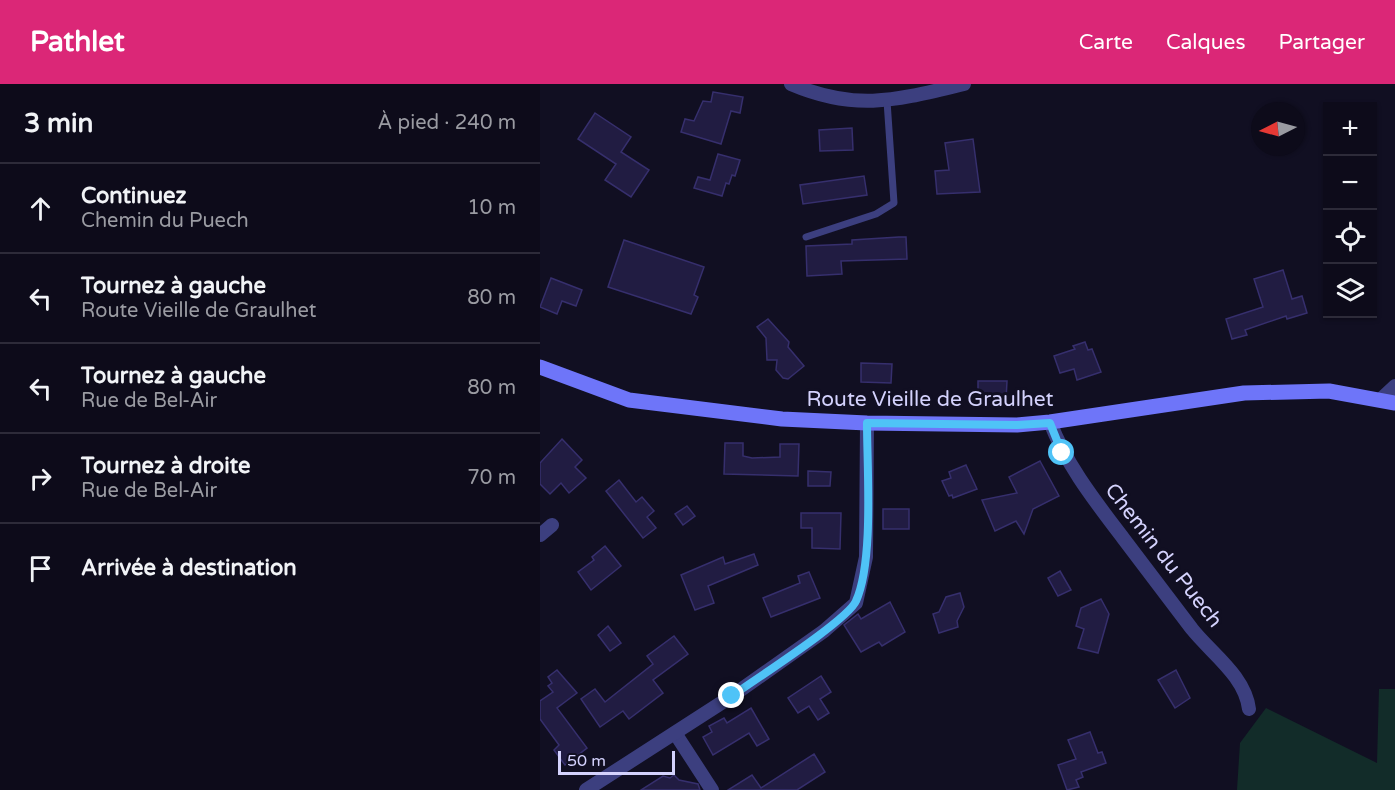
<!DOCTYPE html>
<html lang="fr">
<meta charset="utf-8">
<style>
:root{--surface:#0d0b1a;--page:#1b1927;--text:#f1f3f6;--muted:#9a9ba2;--line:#2d2b39;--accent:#db2777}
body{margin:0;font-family:"Varela Round",sans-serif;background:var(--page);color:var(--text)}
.controls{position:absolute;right:18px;top:18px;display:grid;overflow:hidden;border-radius:0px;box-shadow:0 2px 4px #0004}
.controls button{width:54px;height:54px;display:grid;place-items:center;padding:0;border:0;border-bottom:2px solid var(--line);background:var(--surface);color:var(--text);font:30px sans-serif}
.compass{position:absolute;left:711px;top:18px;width:54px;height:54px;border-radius:50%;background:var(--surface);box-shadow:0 2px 4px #0004;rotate:264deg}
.scale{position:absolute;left:18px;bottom:15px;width:117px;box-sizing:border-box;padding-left:6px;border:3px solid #d4d2fd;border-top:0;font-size:16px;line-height:21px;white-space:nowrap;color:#d4d2fd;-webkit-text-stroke:4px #110f22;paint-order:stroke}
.stop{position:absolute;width:18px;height:18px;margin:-14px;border:4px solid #4fc3f7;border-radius:50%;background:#fff}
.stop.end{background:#4fc3f7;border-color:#fff;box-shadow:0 2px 6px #0008}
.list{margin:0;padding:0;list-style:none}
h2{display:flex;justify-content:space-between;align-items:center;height:78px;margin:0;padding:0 24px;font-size:26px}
h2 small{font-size:20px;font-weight:400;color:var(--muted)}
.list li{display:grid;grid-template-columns:39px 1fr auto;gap:18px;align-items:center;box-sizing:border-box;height:90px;padding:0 24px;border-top:2px solid var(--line)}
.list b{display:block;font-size:22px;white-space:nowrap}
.list p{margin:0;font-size:20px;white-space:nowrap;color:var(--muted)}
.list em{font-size:20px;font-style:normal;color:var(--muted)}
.icon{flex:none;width:33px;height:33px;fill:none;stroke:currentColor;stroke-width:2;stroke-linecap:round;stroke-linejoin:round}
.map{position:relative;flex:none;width:855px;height:706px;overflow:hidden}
header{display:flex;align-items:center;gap:36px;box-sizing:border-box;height:84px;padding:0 30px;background:var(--accent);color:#fff}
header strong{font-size:28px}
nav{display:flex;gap:33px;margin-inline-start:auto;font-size:21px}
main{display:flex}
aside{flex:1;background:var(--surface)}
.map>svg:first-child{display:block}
.green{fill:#122c29}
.building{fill:#211c42;stroke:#362f6d;stroke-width:1.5}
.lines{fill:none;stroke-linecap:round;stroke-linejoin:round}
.lane{stroke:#3c3f7f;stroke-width:7}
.street{stroke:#3c3f7f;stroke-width:14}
.secondary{stroke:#6e75f9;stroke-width:15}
.route{stroke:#4fc3f7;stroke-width:8}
.labels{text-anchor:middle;stroke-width:6;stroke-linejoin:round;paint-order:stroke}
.street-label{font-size:21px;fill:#d4d2fd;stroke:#110f22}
</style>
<header>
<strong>Pathlet</strong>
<nav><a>Carte</a><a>Calques</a><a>Partager</a></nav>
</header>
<main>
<aside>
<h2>3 min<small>À pied · 240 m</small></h2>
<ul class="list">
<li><svg class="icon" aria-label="ahead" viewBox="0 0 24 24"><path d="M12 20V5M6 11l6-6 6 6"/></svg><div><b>Continuez</b><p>Chemin du Puech</p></div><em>10 m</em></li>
<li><svg class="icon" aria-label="left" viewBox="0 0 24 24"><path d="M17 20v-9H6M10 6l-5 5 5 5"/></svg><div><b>Tournez à gauche</b><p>Route Vieille de Graulhet</p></div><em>80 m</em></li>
<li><svg class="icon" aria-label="left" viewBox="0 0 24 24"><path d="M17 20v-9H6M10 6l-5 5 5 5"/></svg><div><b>Tournez à gauche</b><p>Rue de Bel-Air</p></div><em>80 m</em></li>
<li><svg class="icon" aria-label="right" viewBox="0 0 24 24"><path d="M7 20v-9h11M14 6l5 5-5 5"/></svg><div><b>Tournez à droite</b><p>Rue de Bel-Air</p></div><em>70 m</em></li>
<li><svg class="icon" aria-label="arrive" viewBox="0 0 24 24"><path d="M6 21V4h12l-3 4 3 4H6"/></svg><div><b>Arrivée à destination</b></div></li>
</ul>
</aside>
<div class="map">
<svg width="855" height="706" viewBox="0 0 855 706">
<rect width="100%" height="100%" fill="#110f22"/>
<!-- green -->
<path class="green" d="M839 605H855V706H697L700 659 726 624 837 679Z"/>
<!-- building -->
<g class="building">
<path d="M173 8 203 13 200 29 191 27 181 60 141 48 145 35 154 37 163 17 171 18Z"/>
<path d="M55 29 91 53 81 68 109 86 91 113 65 96 76 80 38 55Z"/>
<path d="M312 44 313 66 280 67 279 46Z"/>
<path d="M433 55 440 108 397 110 395 87 409 86 405 59Z"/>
<path d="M178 70 200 76 195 92 192 91 189 100 186 99 182 112 154 104 158 93 170 96Z"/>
<path d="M324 92 327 111 263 120 260 101Z"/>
<path d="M359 153H366L367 175 301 177 302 190 267 192 266 162 312 160V156Z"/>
<path d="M84 156 164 183 154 211 158 213 151 230 68 203Z"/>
<path d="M743 186 752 215 762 212 767 229 747 235 746 232 705 246 707 251 692 255 686 235 723 223 714 195Z"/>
<path d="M11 194 42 206 36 222 22 217 17 230 0 223Z"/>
<path d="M228 235 249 258 248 263 264 282 248 295 243 294 236 286 237 276H227L226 254 217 243Z"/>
<path d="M545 258 548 266 552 265 561 288 537 296 534 285 520 289 514 272 535 265 533 262Z"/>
<path d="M321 279 352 280 351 299 321 298Z"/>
<path d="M438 297H467L466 316H438Z"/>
<path d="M22 355 42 376 35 383 46 394 29 409 21 399 10 410 0 400V379Z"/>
<path d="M185 359H203V372L212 374 240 373V360H259L258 392 184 390Z"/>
<path d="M500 377 519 412 493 425 484 450 476 437 455 447 442 416 477 409 469 393Z"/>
<path d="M426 381 437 405 413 414 412 411 409 412 402 397 411 394 409 388Z"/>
<path d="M268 387 291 388 290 402H268Z"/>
<path d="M79 396 96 418 102 413 114 427 107 433 116 444 103 454 66 407Z"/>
<path d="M147 422 155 432 143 441 135 430Z"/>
<rect x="343" y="425" width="26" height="20"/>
<path d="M261 429H301L300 465 272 464V444H261Z"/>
<path d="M65 462 81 482 51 506 38 488 54 476 52 473Z"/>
<path d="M214 470 218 481 168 502 174 519 155 526 141 491 183 473 185 480Z"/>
<path d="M520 487 531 506 518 512 508 494Z"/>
<path d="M269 488 280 514 231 533 223 514 260 499 258 492Z"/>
<path d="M420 509 424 523 417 537 418 543 399 549 393 530 399 528 406 513Z"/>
<path d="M561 515 569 530 558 569 538 564 544 545 536 542 541 524Z"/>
<path d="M350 518 365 548 342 562 339 558 321 568 304 541 318 530 321 535Z"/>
<path d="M68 542 81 559 70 567 58 551Z"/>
<path d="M134 552 148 570 113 596 123 609 89 635 83 627 60 643 41 615 55 605 65 618 113 580 107 572Z"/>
<path d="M17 586 37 609 17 624 47 664 25 681 14 666 19 661 0 635V617L13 608 8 602 12 599 8 593Z"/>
<path d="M636 586 650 614 635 624 618 596Z"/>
<path d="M281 592 291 608 280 615 289 629 278 636 269 622 258 629 248 614Z"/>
<path d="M211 624 229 655 217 662 209 649 173 671 163 653 172 648 169 642 184 634 187 639Z"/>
<path d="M550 648 558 669 562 668 566 679 541 688 543 693 536 696 539 703 527 706 518 681 536 675 528 656Z"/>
<path d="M274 670 285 688 257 706H188L212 691 221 704Z"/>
<path d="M134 691 139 696 158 700 160 706H101L123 692 130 694Z"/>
</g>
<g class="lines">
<!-- lane -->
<path class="lane" d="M266 153 336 130 354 119 347 17"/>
<!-- street -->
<g class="street">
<path d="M251 0C317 28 357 16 424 0"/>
<path d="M840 316 855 302"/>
<path d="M510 338C527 382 555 417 583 454 606 484 629 515 652 545 672 570 705 592 709 625"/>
<path d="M0 451 12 441"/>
<path d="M135 649 172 706"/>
<path d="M46 706 192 612 284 547 316 519 326 473 327 339"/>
</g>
<!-- secondary -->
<path class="secondary" d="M0 283 89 316 242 335 327 339 477 341 510 338 704 309 789 307 855 319"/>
</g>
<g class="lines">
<!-- route -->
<path class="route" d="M192 612C214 596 308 536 316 517 334 477 327 385 327 339L477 341 510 339 522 369"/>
</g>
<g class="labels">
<!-- street labels -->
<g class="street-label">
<text x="390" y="322">Route Vieille de Graulhet</text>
<text transform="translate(624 471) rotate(52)" y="7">Chemin du Puech</text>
</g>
</g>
</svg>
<div class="controls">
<button>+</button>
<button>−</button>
<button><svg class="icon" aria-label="locate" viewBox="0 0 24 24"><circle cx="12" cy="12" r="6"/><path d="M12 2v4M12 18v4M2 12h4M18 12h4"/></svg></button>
<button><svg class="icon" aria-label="layers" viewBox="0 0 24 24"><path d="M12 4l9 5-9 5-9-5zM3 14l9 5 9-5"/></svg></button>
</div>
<svg class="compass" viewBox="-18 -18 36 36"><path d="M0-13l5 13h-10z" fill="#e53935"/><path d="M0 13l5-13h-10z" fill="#9a9ba2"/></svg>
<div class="scale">50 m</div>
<div class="stop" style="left:522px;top:369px"></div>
<div class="stop end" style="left:192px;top:612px"></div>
</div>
</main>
